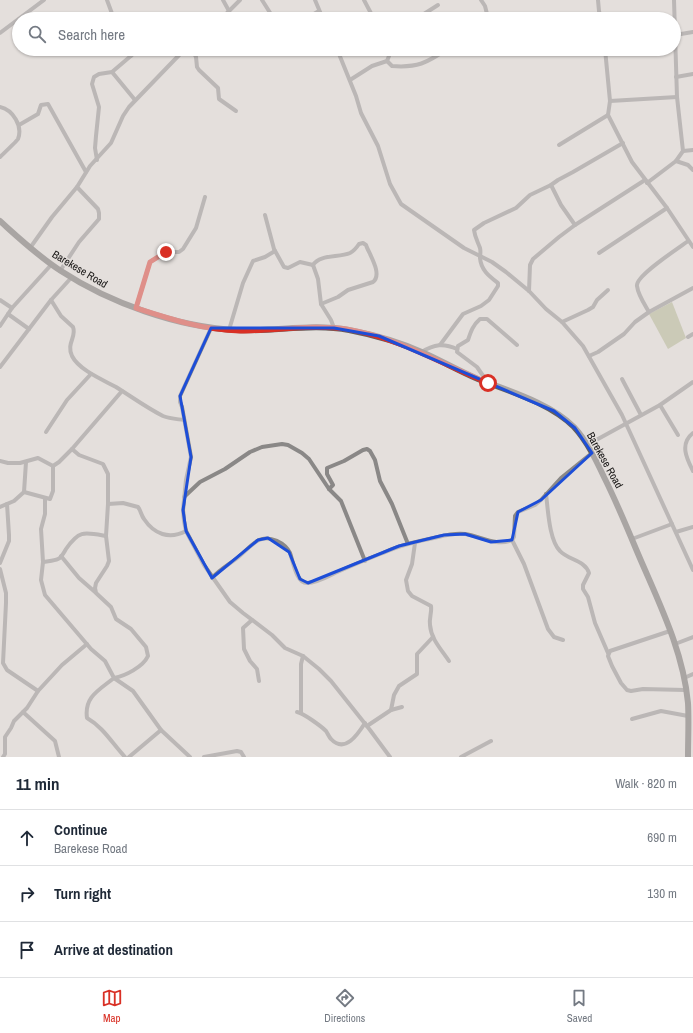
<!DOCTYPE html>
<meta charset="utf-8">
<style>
:root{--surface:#fff;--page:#f6f6f7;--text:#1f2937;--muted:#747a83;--line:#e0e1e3;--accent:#d93025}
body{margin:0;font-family:"Archivo Narrow",sans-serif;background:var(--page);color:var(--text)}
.stop{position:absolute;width:12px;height:12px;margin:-9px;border:3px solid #d93025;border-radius:50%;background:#fff}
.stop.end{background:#d93025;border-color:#fff;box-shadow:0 1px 4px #0008}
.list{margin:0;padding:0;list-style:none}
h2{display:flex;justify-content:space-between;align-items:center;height:52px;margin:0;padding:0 16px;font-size:17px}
h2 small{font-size:13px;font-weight:400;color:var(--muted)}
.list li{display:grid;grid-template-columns:26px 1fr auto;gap:12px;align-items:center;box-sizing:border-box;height:56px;padding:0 16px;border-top:1px solid var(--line)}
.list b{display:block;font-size:15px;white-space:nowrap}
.list p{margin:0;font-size:13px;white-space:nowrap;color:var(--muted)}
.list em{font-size:13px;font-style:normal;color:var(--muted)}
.icon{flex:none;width:22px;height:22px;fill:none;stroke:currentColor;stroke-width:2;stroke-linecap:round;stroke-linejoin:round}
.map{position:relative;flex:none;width:693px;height:757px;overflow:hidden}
.search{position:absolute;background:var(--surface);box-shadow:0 1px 3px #0004;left:12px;right:12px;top:12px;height:44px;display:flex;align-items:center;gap:10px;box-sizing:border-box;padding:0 14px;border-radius:22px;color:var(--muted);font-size:15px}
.sheet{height:220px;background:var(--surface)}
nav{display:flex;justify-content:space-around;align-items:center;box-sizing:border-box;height:56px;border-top:1px solid var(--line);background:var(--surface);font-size:11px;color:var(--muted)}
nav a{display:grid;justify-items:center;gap:2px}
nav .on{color:var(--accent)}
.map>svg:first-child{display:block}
.green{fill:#adb18a}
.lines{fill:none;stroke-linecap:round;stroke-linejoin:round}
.minor{stroke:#8a8887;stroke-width:4}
.secondary{stroke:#625f5d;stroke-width:6}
.route{stroke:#d93025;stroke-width:5}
.marked{fill:none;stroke:#1d4ed8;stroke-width:3;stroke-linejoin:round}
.labels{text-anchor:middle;stroke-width:3;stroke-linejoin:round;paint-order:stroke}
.street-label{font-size:11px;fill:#191716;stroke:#e4dfdc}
</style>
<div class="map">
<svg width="693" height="757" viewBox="0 0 693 757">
<rect width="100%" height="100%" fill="#e4dfdc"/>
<!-- green -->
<path class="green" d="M672 302 686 338 668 349 649 314Z"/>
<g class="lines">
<!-- minor -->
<g class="minor">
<path d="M107 0 114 19"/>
<path d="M223 0 229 11"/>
<path d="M262 0 274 19"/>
<path d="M315 0 323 19"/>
<path d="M364 0 374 19"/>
<path d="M481 0 485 6 488 18 487 19"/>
<path d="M598 0 599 11 601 19"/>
<path d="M160 19 162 15"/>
<path d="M221 19 240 0"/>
<path d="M305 19 319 11"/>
<path d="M416 19 438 5"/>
<path d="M0 33 44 0"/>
<path d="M675 35 693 32"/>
<path d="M127 49 131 56"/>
<path d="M192 49 196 57 197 67 199 70 218 88 219 99 236 111"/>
<path d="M337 49 356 96 361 113 378 146 390 184 401 204 464 248 492 262 506 272 529 291 546 309 562 322 583 346 622 415 693 570"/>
<path d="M605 49 610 101 608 115 632 162 667 208 693 247"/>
<path d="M387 61 392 66C417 68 427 63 447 49"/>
<path d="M112 72 135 100"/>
<path d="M676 77 693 74"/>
<path d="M350 80 372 66 387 61 389 56 388 49"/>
<path d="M610 101 677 97"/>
<path d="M0 107C13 110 23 126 18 139 16 142 3 154 0 157"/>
<path d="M19 125 38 114 41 105 48 104 86 172"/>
<path d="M559 145 608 115"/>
<path d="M683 151 693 150"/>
<path d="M97 160 95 148 96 136 99 107 92 84 94 77 99 74 112 72 139 49"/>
<path d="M676 161 688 165 693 170"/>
<path d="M647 183 676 161 683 151 677 97 674 0"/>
<path d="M265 215 274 249 284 267 288 268 300 262 313 265"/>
<path d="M575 225 561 205 551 185 558 180 573 172 623 143"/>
<path d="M30 248 52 217 77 187 90 166 111 143 123 116 129 107 183 51 188 49"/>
<path d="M599 253 667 208"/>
<path d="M313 265C320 254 339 258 350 253 354 251 357 247 359 244L363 243 366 245C369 254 383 274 373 282L348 290 338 297 321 304"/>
<path d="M313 265 318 279 321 304 331 320 334 328"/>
<path d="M60 271 79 242 99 219V213L98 209 77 187"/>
<path d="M529 291 530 265 533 259 559 237 575 225 645 180"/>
<path d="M0 300 12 308"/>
<path d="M51 300 61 316 73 327C77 337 66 343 72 356 79 370 103 380 116 387 132 397 147 408 163 416 170 419 177 419 184 420"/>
<path d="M136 308 150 262 166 252H179L183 249 196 228 205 197"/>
<path d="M649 312C645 305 638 295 637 286 635 276 679 248 688 241"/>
<path d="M8 314 29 329"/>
<path d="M562 322 588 310 593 307 597 300 608 290"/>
<path d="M0 326 12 308 51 265"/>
<path d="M211 328 180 396V402L182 407 191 457 186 480 183 510 184 521 186 531 204 565 230 602 243 613 272 635 285 648 303 656 319 669 331 681 370 730 390 757"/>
<path d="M229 330 243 283 253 261 265 257 275 251"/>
<path d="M688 337 693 334"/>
<path d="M440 345 463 314 481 306 489 300 498 286V283C489 276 481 270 480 258 480 255 481 252 480 248 478 242 475 238 474 230L484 223 516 208 530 195 551 185"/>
<path d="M422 352C434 344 444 343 457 349"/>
<path d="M589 356 598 352 624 334 635 322 649 312 693 288"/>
<path d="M0 367 51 300 71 278"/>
<path d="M622 379 641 415"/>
<path d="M488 383 477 367 457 352 458 346 468 340C471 331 473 325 480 319H487L517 345"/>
<path d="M660 405 678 435"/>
<path d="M46 432 67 400 91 374"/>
<path d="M693 433C679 444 687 459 693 471"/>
<path d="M587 445 660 405 693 382"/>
<path d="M72 449 79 455 103 464 108 474V504L106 536 109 561 107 566 96 583 95 588 96 593 111 607 116 619 131 629 146 647 148 656C143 667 125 676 114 678L133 691 161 730 190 757"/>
<path d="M0 461 8 463H20L38 458 53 466"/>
<path d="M53 466 59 462 72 449 122 391"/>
<path d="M329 489 333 485 327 474V468L344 461 363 450 367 449 370 451 375 460 380 481 392 504 408 544"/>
<path d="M24 492 50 499 53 491V466"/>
<path d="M546 494C548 509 549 540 560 551 568 560 585 560 589 573L583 585V589L588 597 595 623 608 653"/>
<path d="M184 497 200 482 225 469 250 452 262 447 282 444 288 445 302 453 309 459 329 489 341 501 365 561"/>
<path d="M45 498V514L41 529 43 562 41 580 45 595 91 649 105 661 114 678C99 690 84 697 87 718 103 727 112 743 125 757"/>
<path d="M108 504 123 503 138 507C141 511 141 515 144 519 154 534 169 540 186 531"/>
<path d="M0 507 14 501 24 492 26 462"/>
<path d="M676 532 693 527"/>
<path d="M632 539 672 524"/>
<path d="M415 543 412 564 406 580 408 591 412 596 431 606C432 612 429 618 430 625 431 639 441 649 449 661"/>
<path d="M61 556 79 578 95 592"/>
<path d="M43 562C48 561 54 561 58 559 62 557 64 552 66 549 79 530 84 532 106 536"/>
<path d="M0 563 9 541V535L7 504"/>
<path d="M0 569 6 593V603L3 663 7 670 38 691"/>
<path d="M212 578C219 570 228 565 236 559 244 553 251 544 259 540 270 535 285 543 290 553 293 561 296 583 307 583 317 583 327 577 335 573 351 566 367 559 383 553 400 545 419 541 438 537 446 535 457 533 465 534 480 536 497 547 512 540"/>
<path d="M252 620 243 628 244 649 250 661 257 669 259 681"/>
<path d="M670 631 610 651 608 656 612 666 621 683 627 690 631 691 643 689 685 690"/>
<path d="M563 640 554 637 548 629 524 564 512 540 514 537 515 516 518 512 535 505 541 500 561 478 592 453"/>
<path d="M675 644 693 637"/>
<path d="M684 678 693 674"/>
<path d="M391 710 394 695 399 686 417 674V654L433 637"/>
<path d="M23 712 55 741 59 757"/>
<path d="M297 712C303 713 321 726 326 731 328 734 329 737 331 739 345 754 358 734 365 723"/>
<path d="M301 713V664L303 656"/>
<path d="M632 719 661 711 688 716"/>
<path d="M367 726 391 710 402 707"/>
<path d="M3 757 5 754V737L11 728 14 721 27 708 38 691 62 665 87 644"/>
<path d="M129 757 161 730"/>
<path d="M204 757 237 751 241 752 244 757"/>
<path d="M461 757 491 741"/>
</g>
<!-- secondary -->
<path class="secondary" d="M0 221C20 239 39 257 61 271 110 303 177 327 236 330 274 332 312 323 349 330 375 335 400 342 424 353 442 361 459 371 478 379 509 391 550 403 574 427 587 441 596 460 604 477 616 501 626 525 636 549 657 599 683 649 688 703 689 721 688 739 688 757"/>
</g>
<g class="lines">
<!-- route -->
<path class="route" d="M166 252 150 262 136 308C170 319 204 330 240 331 273 331 313 324 346 329 400 338 439 363 488 383"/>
</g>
<!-- marked area -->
<path d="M0 0H693V757H0ZM211 328H334L379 336 554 411 575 428 592 453 541 500 518 512 512 540 491 542 465 534 444 535 399 546 308 583 300 579 289 552 268 538 258 540 212 578 186 531 183 510 191 457 180 396Z" fill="#e4dfdc" fill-opacity=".55" fill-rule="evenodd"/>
<path class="marked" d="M211 328H334L379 336 554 411 575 428 592 453 541 500 518 512 512 540 491 542 465 534 444 535 399 546 308 583 300 579 289 552 268 538 258 540 212 578 186 531 183 510 191 457 180 396Z"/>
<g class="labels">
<!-- street labels -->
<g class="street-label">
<text transform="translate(80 269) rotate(31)" y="4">Barekese Road</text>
<text transform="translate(605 460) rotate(61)" y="4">Barekese Road</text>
</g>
</g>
</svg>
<div class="stop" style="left:488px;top:383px"></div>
<div class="stop end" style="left:166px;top:252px"></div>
<div class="search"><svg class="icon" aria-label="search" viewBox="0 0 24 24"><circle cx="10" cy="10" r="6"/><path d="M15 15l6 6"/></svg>Search here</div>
</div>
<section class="sheet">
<h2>11 min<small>Walk · 820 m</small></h2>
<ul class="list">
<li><svg class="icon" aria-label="ahead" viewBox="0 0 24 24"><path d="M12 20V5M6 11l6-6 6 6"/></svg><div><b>Continue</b><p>Barekese Road</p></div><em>690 m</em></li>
<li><svg class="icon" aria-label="right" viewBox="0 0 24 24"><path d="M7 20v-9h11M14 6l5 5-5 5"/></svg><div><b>Turn right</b></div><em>130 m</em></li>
<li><svg class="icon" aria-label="arrive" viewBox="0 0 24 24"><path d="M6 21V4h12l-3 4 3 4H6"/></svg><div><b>Arrive at destination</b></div></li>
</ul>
</section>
<nav>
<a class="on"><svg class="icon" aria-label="map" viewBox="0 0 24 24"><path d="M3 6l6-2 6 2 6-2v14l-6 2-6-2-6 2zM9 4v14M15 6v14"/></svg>Map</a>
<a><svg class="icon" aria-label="directions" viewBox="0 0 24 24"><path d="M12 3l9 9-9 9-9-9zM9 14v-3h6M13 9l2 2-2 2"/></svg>Directions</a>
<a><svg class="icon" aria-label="saved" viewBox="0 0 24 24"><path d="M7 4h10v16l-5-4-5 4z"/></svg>Saved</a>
</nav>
